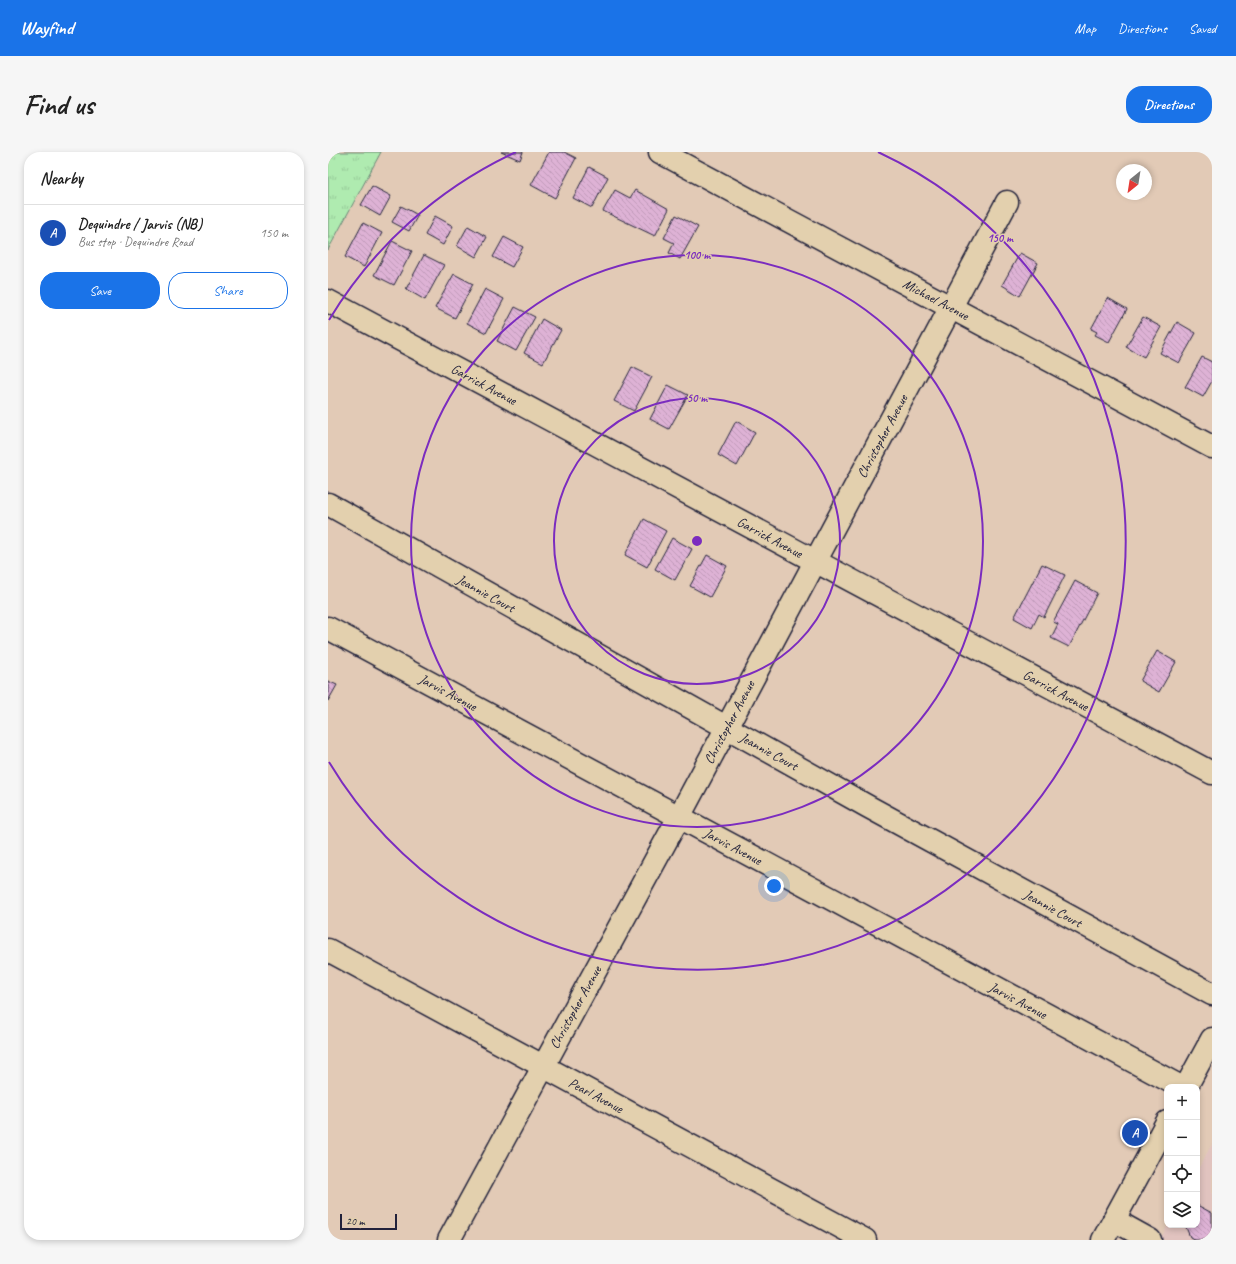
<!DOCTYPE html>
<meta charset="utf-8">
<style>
:root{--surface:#fff;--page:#f6f6f6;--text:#222;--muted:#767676;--line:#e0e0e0;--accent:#1a73e8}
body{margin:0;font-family:Caveat,sans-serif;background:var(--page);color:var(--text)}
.controls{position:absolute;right:12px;bottom:12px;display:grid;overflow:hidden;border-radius:8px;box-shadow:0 2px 6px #0003}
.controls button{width:36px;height:36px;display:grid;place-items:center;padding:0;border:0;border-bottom:1px solid var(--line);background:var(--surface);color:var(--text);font:20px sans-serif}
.compass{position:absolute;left:788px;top:12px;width:36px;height:36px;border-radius:50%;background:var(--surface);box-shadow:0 2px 6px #0003;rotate:210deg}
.scale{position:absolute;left:12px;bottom:10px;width:57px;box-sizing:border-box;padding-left:4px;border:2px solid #22223b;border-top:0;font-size:11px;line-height:14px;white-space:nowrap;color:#22223b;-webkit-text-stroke:3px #e3d0ae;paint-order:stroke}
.you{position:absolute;left:446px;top:734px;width:14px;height:14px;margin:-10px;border:3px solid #fff;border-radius:50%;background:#1a73e8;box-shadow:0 0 0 6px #1a73e833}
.badge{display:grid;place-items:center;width:26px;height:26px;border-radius:50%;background:var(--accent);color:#fff;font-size:13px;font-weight:700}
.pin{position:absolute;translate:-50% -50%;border:2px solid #fff;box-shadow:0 1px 4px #0006}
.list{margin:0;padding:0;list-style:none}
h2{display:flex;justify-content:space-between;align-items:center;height:52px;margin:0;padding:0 16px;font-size:17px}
h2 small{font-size:13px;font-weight:400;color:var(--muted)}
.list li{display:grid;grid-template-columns:26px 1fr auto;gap:12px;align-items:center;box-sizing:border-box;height:56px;padding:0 16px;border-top:1px solid var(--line)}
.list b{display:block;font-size:15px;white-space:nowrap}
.list p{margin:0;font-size:13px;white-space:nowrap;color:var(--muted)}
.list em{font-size:13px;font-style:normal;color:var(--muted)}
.actions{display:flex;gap:8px;padding:12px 16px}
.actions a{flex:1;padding:9px 0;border:1px solid var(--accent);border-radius:16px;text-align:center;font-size:14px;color:var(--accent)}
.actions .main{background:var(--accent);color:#fff}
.icon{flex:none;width:22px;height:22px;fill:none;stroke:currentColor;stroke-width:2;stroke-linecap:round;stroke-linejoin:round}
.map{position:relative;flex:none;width:884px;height:1088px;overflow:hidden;border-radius:16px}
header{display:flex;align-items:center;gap:24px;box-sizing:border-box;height:56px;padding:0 20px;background:var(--accent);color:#fff}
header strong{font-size:19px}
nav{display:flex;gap:22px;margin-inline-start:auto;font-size:14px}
.intro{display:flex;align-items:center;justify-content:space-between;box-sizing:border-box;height:96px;padding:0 24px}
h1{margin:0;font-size:28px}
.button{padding:10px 18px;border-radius:16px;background:var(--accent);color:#fff;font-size:14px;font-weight:700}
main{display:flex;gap:24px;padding:0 24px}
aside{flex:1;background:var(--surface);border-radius:16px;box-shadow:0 2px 6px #0003}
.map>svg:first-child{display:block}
.built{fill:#e1c3bf}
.park{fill:url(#park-tufts);stroke:#688676}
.building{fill:url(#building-back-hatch);stroke:#22223b}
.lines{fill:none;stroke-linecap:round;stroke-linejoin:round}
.minor-casing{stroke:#22223b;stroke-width:25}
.major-casing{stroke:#22223b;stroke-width:25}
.minor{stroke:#e3d0ae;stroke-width:22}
.major{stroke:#e3d0ae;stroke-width:22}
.ring{fill:none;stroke:#7b2cbf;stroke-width:2}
.labels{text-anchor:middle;stroke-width:3;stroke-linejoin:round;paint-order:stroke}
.street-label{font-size:14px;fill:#22223b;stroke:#e3d0ae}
.centre{fill:#7b2cbf;stroke:#e3d0ae;stroke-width:2}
.ring-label{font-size:12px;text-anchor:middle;font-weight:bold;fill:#7b2cbf;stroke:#e3d0ae;stroke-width:3;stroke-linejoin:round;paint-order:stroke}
</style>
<header>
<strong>Wayfind</strong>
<nav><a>Map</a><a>Directions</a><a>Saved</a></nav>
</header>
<div class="intro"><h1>Find us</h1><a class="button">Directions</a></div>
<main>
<aside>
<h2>Nearby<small></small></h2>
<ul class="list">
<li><span class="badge" style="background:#1a4fb4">A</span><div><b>Dequindre / Jarvis (NB)</b><p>Bus stop · Dequindre Road</p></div><em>150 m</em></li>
</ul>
<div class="actions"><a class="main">Save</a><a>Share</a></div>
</aside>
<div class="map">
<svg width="884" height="1088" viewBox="0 0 884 1088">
<defs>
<pattern id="park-tufts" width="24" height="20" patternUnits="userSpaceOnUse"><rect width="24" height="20" fill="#afebb0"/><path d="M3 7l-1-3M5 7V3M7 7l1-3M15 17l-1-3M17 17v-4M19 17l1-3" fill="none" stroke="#96c998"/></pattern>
<pattern id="building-back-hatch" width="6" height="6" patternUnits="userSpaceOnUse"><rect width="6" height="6" fill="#deb2d5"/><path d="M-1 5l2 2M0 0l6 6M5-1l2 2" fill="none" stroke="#be99b8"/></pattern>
</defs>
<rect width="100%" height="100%" fill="#e2cab6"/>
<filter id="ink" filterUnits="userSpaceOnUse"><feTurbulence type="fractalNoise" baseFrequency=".025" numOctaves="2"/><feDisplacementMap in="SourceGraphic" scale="8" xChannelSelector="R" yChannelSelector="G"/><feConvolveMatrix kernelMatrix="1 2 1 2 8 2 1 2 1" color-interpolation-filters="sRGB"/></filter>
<g filter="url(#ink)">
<!-- built -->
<path class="built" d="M884 992V1088H832L840 1073H869V1019Z"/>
<!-- park -->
<path class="park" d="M0 0H53L0 98Z"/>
<!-- building -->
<g class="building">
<path d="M173 0H195L192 8Z"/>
<path d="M221 0H236L248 6 227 46 203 33Z"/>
<path d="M261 15 280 25 264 56 245 46Z"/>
<path d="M44 34 63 44 52 64 33 53Z"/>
<path d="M287 38 302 46 307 38 341 57 327 84 275 59Z"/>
<path d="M73 54 90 63 81 79 64 70Z"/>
<path d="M348 63 370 75 352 107 341 101 346 91 336 86Z"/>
<path d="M107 64 125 74 115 93 97 83Z"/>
<path d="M35 71 54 81 36 115 17 105Z"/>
<path d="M140 74 159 85 148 105 129 94Z"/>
<path d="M176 85 195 95 184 115 165 105Z"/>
<path d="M64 89 84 99 66 133 46 123Z"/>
<path d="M692 101 710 111 692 144 674 133Z"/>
<path d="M96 103 116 113 97 148 78 137Z"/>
<path d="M126 122 145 132 127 166 107 156Z"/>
<path d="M157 137 176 147 158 181 139 171Z"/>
<path d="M780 146 799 157 781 190 767 183 769 180 763 177Z"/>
<path d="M187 155 207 165 188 199 169 189Z"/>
<path d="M815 165 833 175 816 205 798 195Z"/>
<path d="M214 167 233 178 215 211 196 201Z"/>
<path d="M849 170 868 181 851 211 832 201Z"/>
<path d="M874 205 884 210V229L875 245 857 235Z"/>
<path d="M304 215 324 225 306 259 286 249Z"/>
<path d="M340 233 360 243 341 277 322 267Z"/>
<path d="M408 269 427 280 409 314 390 303Z"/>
<path d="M316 367 338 379 319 415 297 403Z"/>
<path d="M344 386 364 397 347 428 327 417Z"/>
<path d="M379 403 399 414 382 445 362 434Z"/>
<path d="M714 412 737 423 716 465 711 462 704 476 686 466Z"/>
<path d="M747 429 769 441 741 495 723 486 730 472 725 470Z"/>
<path d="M829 499 848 510 831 540 812 529Z"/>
<path d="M0 529 9 533 0 549Z"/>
<path d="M869 1053 884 1061V1088H867L862 1085 857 1073H869Z"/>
</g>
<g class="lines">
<!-- minor casing -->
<g class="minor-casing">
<g id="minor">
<path d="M332 0 884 295"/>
<path d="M0 149 884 621"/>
<path d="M0 352 539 654 884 842"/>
<path d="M0 476 853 935"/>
<path d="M0 798 537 1088"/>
<path d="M786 1068 822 1088"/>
<path d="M121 1088 351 665 679 50"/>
</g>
</g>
<!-- major casing -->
<g class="major-casing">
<g id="major">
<path d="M858 935 884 887"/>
<path d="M775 1088 839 970"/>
</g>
</g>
<!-- minor -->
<use href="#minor" class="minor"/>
<!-- major -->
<use href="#major" class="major"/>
</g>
</g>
<!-- distance rings -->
<g class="ring">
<circle cx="369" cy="389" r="143"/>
<circle cx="369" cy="389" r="286"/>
<path d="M1 168A429 429 0 0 1 188 0M550 0A429 429 0 1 1 1 610"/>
</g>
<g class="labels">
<!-- street labels -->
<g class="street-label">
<text transform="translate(608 147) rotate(28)" y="5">Michael Avenue</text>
<text transform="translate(156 232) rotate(28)" y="5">Garrick Avenue</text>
<text transform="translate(554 284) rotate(-62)" y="5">Christopher Avenue</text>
<text transform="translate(442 385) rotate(28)" y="5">Garrick Avenue</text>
<text transform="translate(158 441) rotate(29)" y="5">Jeannie Court</text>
<text transform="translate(728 538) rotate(28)" y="5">Garrick Avenue</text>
<text transform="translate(120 540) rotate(28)" y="5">Jarvis Avenue</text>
<text transform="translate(401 570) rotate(-62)" y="5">Christopher Avenue</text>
<text transform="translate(441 599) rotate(29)" y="5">Jeannie Court</text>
<text transform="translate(405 694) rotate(28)" y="5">Jarvis Avenue</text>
<text transform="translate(725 756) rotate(29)" y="5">Jeannie Court</text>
<text transform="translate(690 848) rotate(28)" y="5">Jarvis Avenue</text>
<text transform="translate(247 855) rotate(-61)" y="5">Christopher Avenue</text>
<text transform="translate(268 943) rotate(28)" y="5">Pearl Avenue</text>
</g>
</g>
<circle cx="369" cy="389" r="6" class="centre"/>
<g class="ring-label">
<text x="672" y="90">150 m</text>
<text x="369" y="107">100 m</text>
<text x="369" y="250">50 m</text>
</g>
</svg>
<div class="controls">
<button>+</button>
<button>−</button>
<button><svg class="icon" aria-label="locate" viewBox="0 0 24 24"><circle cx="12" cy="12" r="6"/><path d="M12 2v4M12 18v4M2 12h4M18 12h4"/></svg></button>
<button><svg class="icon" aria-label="layers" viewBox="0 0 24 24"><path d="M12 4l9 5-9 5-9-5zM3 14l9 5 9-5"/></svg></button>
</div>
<svg class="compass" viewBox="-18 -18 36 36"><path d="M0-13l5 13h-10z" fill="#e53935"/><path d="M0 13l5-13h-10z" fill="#767676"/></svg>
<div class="scale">20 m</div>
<div class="you"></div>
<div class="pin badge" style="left:807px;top:981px;background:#1a4fb4">A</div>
</div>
</main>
